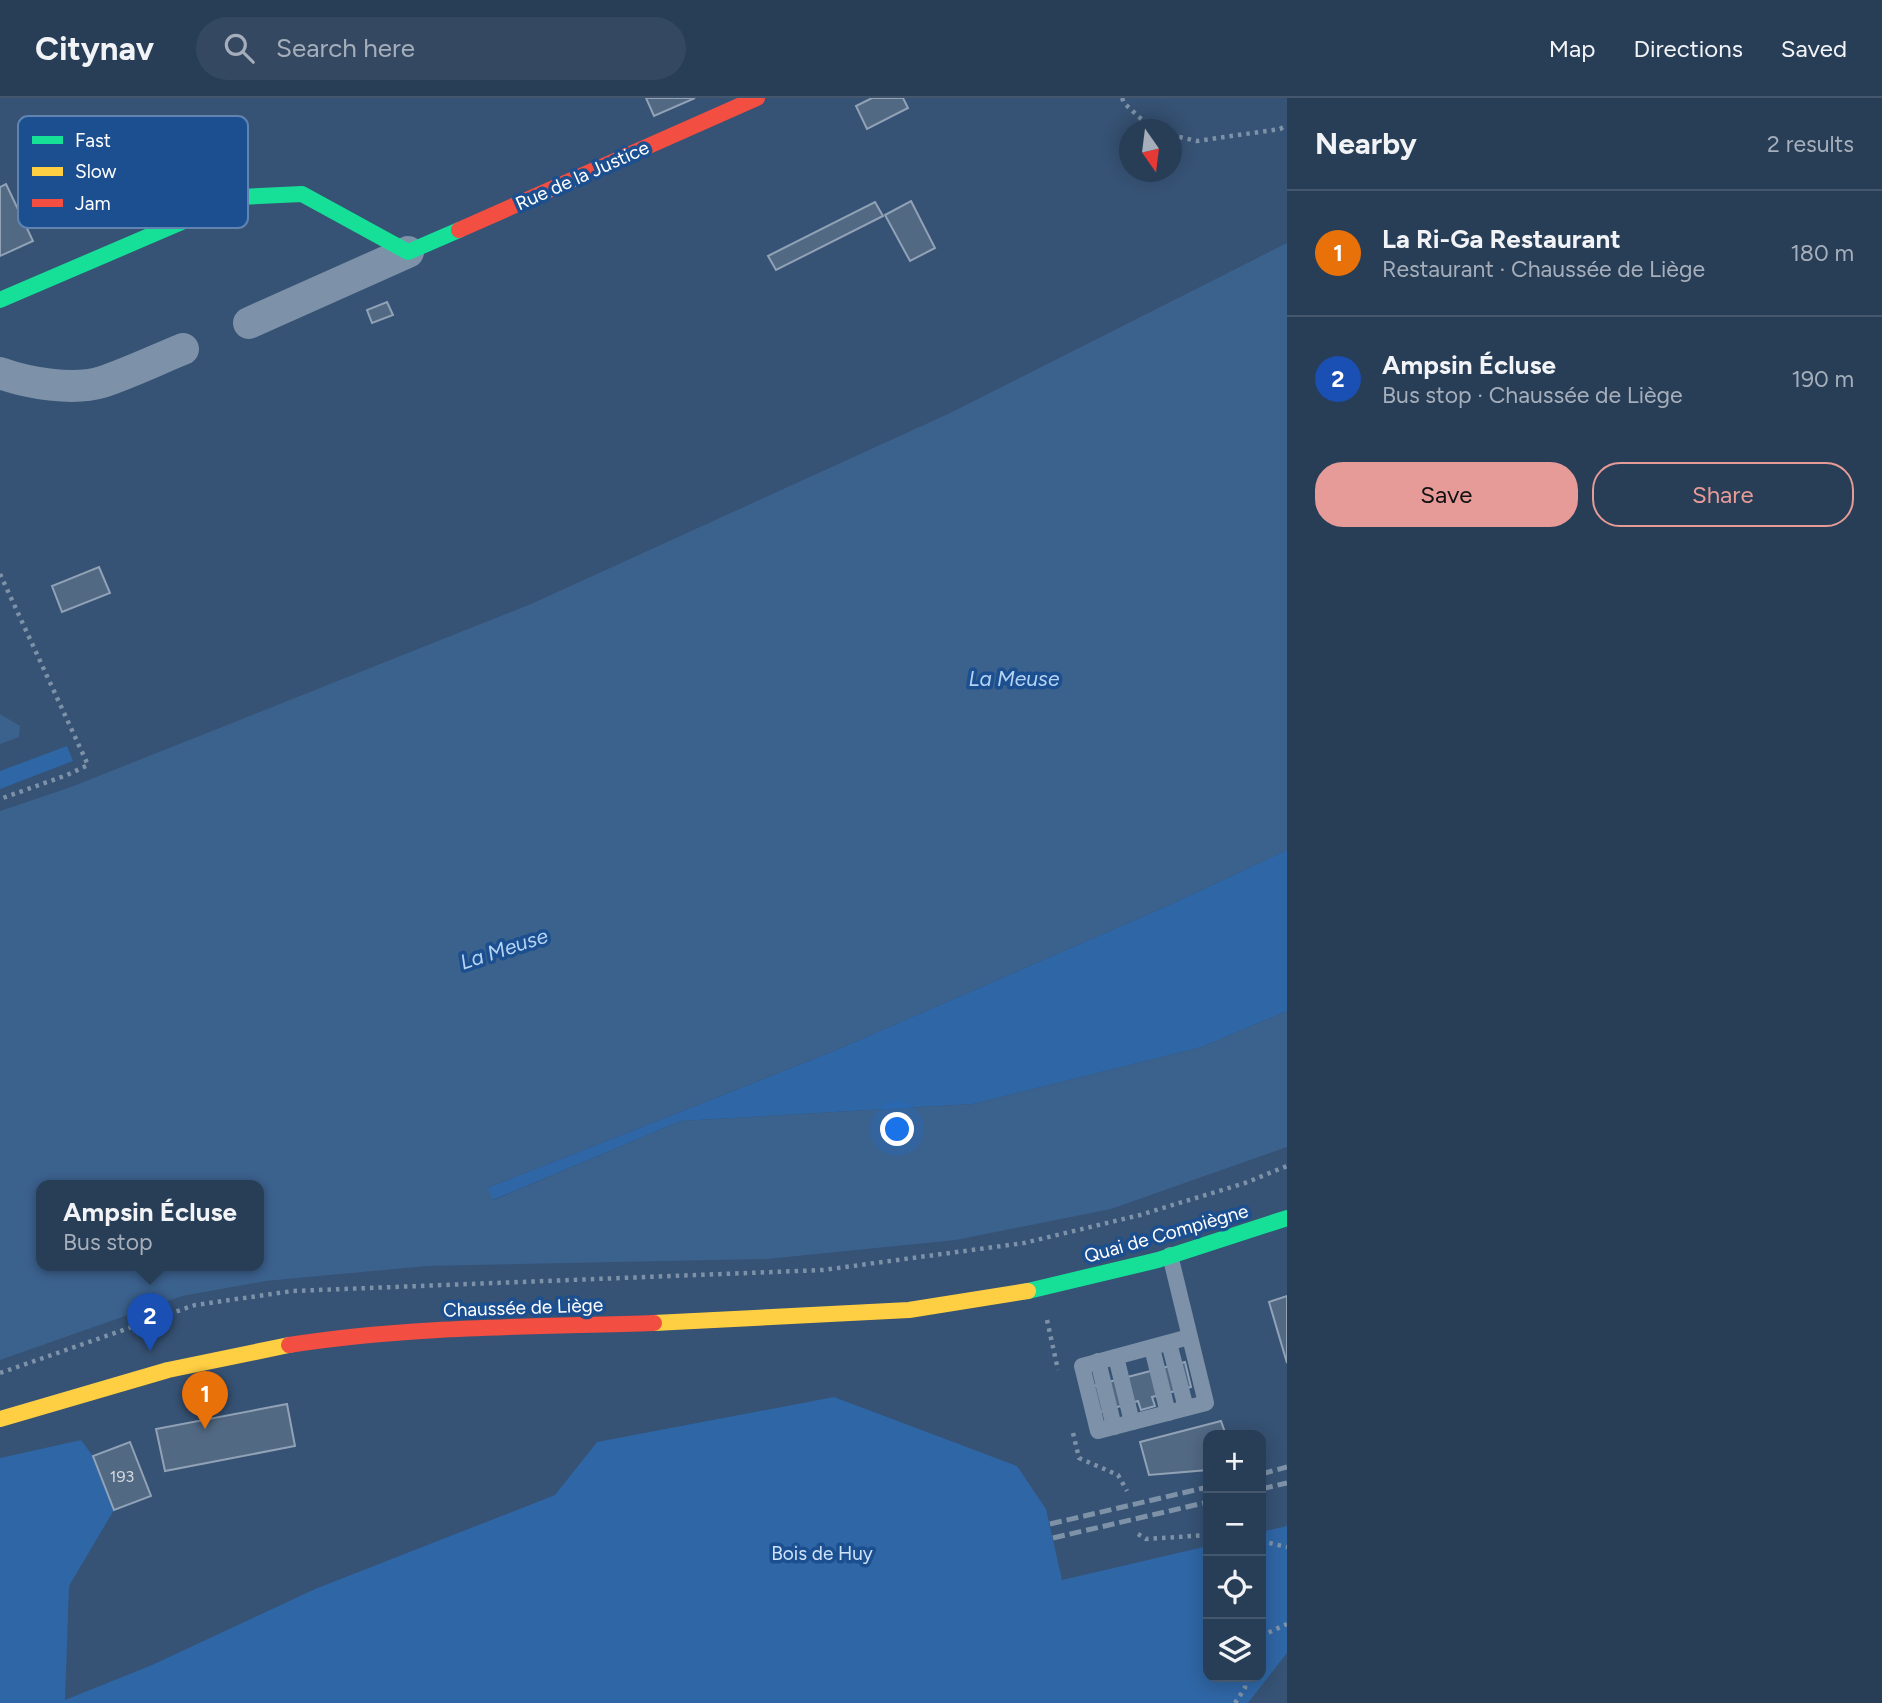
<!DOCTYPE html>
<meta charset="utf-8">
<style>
:root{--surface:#283e57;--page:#344961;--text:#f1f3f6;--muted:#a5aeba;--line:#44576d;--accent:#e69b98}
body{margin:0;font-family:Figtree,sans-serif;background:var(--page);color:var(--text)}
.controls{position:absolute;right:21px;bottom:21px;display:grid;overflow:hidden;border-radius:14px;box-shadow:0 4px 18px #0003}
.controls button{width:63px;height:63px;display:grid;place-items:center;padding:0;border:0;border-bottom:2px solid var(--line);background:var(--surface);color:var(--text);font:35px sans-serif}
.compass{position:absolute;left:1119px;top:21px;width:63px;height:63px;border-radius:50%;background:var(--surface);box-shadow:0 4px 18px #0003;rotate:166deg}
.you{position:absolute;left:898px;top:1032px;width:24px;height:24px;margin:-18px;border:5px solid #fff;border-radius:50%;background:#1a73e8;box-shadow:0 0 0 10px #1a73e833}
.badge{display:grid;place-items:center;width:46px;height:46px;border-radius:50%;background:var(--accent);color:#fff;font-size:23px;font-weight:700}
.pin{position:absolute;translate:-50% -58px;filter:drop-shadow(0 2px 4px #0008)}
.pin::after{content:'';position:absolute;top:37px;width:24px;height:21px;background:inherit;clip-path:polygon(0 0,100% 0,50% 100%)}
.popup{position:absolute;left:36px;top:1082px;width:228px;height:91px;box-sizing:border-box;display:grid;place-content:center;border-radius:14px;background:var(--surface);filter:drop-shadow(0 2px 5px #0005);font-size:23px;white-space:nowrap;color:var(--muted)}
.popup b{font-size:26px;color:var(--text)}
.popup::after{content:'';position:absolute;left:50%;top:100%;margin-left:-14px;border:14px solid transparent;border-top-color:var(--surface)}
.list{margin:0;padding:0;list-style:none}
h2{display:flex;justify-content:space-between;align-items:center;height:91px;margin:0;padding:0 28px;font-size:30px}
h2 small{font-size:23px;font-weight:400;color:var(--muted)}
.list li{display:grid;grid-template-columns:46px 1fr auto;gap:21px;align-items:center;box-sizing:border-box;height:126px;padding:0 28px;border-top:2px solid var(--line)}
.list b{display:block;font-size:26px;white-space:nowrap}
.list p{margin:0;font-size:23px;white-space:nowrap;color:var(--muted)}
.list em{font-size:23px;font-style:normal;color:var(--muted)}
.actions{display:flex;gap:14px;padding:21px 28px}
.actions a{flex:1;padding:16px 0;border:2px solid var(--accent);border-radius:28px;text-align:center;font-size:24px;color:var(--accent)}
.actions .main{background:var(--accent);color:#111}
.icon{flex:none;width:38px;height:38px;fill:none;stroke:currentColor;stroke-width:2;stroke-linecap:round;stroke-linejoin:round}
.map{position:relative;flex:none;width:1287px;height:1605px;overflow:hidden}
header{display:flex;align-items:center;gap:42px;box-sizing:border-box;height:98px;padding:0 35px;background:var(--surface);border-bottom:2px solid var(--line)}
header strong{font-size:33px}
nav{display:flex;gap:38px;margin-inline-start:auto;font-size:24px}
.search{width:490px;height:63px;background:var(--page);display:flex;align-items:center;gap:18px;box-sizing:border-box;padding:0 24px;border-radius:38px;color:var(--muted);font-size:26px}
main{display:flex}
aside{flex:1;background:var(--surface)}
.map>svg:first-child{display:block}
.green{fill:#2f66a5}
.water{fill:#3b618d;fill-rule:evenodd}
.building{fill:#526984;stroke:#92a2b6;stroke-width:2}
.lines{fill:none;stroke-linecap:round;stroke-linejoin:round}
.path{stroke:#7d92a8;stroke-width:4.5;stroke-dasharray:3.5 5;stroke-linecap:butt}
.lane{stroke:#7d92a8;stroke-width:16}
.street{stroke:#7d92a8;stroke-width:32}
.fast{stroke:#16e098;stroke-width:16}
.slow{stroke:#ffcf43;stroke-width:16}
.jam{stroke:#f24e42;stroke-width:16}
.rail{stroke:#7e92a7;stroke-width:5;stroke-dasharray:12 5;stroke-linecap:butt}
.labels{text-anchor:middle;stroke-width:7;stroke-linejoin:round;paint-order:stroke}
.number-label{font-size:16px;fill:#d4dae0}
.street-label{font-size:19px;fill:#fff;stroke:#1b4f8f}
.park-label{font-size:19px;fill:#cfe3fa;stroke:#1b4f8f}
.water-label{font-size:21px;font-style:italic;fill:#b5d3f5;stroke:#1b4f8f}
.key{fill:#1b4f8f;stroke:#5f84b1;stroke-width:2}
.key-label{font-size:19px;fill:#fff}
</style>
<header>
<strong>Citynav</strong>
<div class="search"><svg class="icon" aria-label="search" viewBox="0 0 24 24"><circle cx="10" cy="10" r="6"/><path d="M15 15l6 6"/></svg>Search here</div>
<nav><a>Map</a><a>Directions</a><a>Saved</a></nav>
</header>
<main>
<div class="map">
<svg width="1287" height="1605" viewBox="0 0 1287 1605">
<rect width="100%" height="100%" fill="#365274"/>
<!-- green -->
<g class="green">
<path d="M67 648 73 663 0 691V673Z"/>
<path d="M1287 752V913L1202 949 973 1006 681 1023 493 1102 487 1090 834 953 1167 808Z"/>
<path d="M834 1299 1017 1368 1046 1411 1062 1482 1208 1448V1579H1261V1434L1287 1428V1555L1248 1605H0V1360L81 1342 93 1358 114 1412 69 1488 65 1602 152 1567 315 1491 555 1397 597 1344Z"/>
</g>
<!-- water -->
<g class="water">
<path d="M1287 145V752L1167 808 834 953 487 1090 494 1102 681 1023 973 1006 1202 949 1287 913V1049L1111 1111 956 1142 767 1161 427 1168 266 1183 182 1198 0 1262V713L71 689 531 506 950 315ZM41 1087H258V1167H41Z"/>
<path d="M0 616 20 628 19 639 0 646Z"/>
</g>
<!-- building -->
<g class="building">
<path d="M646 0H695L654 18Z"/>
<path d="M872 0H903L908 10 867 31 856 8Z"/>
<path d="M6 86 33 143 0 158V89Z"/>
<path d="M911 103 935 150 910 163 885 117Z"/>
<path d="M875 104 883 118 776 172 768 158Z"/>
<path d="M387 204 393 217 372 225 367 212Z"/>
<path d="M99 469 110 495 62 514 52 488Z"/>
<path d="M1287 1198V1265L1269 1204Z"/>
<path d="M1185 1264 1191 1289 1152 1299 1155 1308 1141 1312 1138 1303 1100 1314 1093 1288Z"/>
<path d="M287 1306 295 1348 165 1373 156 1331Z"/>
<path d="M1221 1323 1226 1337H1208V1372L1149 1377 1140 1344Z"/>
<path d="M130 1344 151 1398 114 1412 93 1358Z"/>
</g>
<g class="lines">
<!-- path -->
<g class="path">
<path d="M1122 0 1124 5 1153 32"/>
<path d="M1171 37 1197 43 1280 31 1287 27"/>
<path d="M0 476 88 667 67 677 0 701"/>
<path d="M1047 1222 1058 1272"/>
<path d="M0 1275 195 1207 293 1193 823 1172 1024 1145 1140 1117 1245 1085 1287 1068"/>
<path d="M1073 1335 1079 1360 1118 1377 1127 1393"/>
<path d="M1138 1436 1146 1441 1208 1437"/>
<path d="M1261 1443 1287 1449"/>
<path d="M1261 1538 1287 1526"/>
<path d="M1235 1605 1245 1590V1579"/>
</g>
<!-- lane -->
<g class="lane">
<path d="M1170 1157 1206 1305 1098 1333 1082 1268 1189 1239"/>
<path d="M1169 1245 1186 1310"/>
<path d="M1152 1250 1168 1315"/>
<path d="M1116 1259 1132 1324"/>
<path d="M1098 1263 1114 1329"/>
</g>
<!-- street -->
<g class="street">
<path d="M249 225 408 154"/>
<path d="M0 275C28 285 73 293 102 284 129 275 156 262 183 251"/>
</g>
<!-- fast -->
<g class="fast">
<path d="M0 202 240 99 302 96 408 154 459 132"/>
<path d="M1028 1193 1158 1162 1287 1120"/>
</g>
<!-- slow -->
<g class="slow">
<path d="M654 1225 909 1212 1028 1193"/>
<path d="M0 1321 168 1272 289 1247"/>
</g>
<!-- jam -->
<g class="jam">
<path d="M459 132 757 0"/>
<path d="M289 1247C409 1228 533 1229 654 1225"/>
</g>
<!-- rail -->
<g class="rail">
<path d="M1261 1376 1287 1369"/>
<path d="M1261 1391 1287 1385"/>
<path d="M1050 1426 1208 1389"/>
<path d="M1053 1440 1208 1404"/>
</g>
</g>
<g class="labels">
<!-- number labels -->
<g class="number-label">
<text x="122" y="1384">193</text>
</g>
<!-- street labels -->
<g class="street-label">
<text transform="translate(582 77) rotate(-24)" y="7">Rue de la Justice</text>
<text transform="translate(1166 1135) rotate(-16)" y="7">Quai de Compiègne</text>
<text transform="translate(523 1209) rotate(-2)" y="7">Chaussée de Liège</text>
</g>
<!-- park labels -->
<g class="park-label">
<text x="822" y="1462">Bois de Huy</text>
</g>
<!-- water labels -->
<g class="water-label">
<text x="1014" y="588">La Meuse</text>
<text transform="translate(504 851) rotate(-18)" y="7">La Meuse</text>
</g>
</g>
<!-- legend -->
<rect x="18" y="18" width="230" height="112" rx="10" class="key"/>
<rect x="32" y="38" width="31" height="8" fill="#16e098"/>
<rect x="32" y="69" width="31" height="9" fill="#ffcf43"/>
<rect x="32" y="101" width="31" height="8" fill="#f24e42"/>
<g class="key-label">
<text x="75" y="49">Fast</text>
<text x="75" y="80">Slow</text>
<text x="75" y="112">Jam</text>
</g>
</svg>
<div class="controls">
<button>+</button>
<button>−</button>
<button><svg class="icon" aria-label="locate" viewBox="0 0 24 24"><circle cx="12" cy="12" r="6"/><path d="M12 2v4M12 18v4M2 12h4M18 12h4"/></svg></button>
<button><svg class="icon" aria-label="layers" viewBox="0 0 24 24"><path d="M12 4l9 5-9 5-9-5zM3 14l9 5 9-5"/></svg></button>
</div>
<svg class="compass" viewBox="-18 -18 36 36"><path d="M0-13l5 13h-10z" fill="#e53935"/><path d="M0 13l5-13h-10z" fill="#a5aeba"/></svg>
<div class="you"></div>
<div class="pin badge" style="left:205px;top:1331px;background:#e8710a">1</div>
<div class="pin badge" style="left:150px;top:1253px;background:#1a4fb4">2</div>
<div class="popup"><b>Ampsin Écluse</b>Bus stop</div>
</div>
<aside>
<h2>Nearby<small>2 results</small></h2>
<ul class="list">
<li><span class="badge" style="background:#e8710a">1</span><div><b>La Ri-Ga Restaurant</b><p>Restaurant · Chaussée de Liège</p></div><em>180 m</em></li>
<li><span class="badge" style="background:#1a4fb4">2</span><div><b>Ampsin Écluse</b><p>Bus stop · Chaussée de Liège</p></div><em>190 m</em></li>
</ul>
<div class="actions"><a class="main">Save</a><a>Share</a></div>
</aside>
</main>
